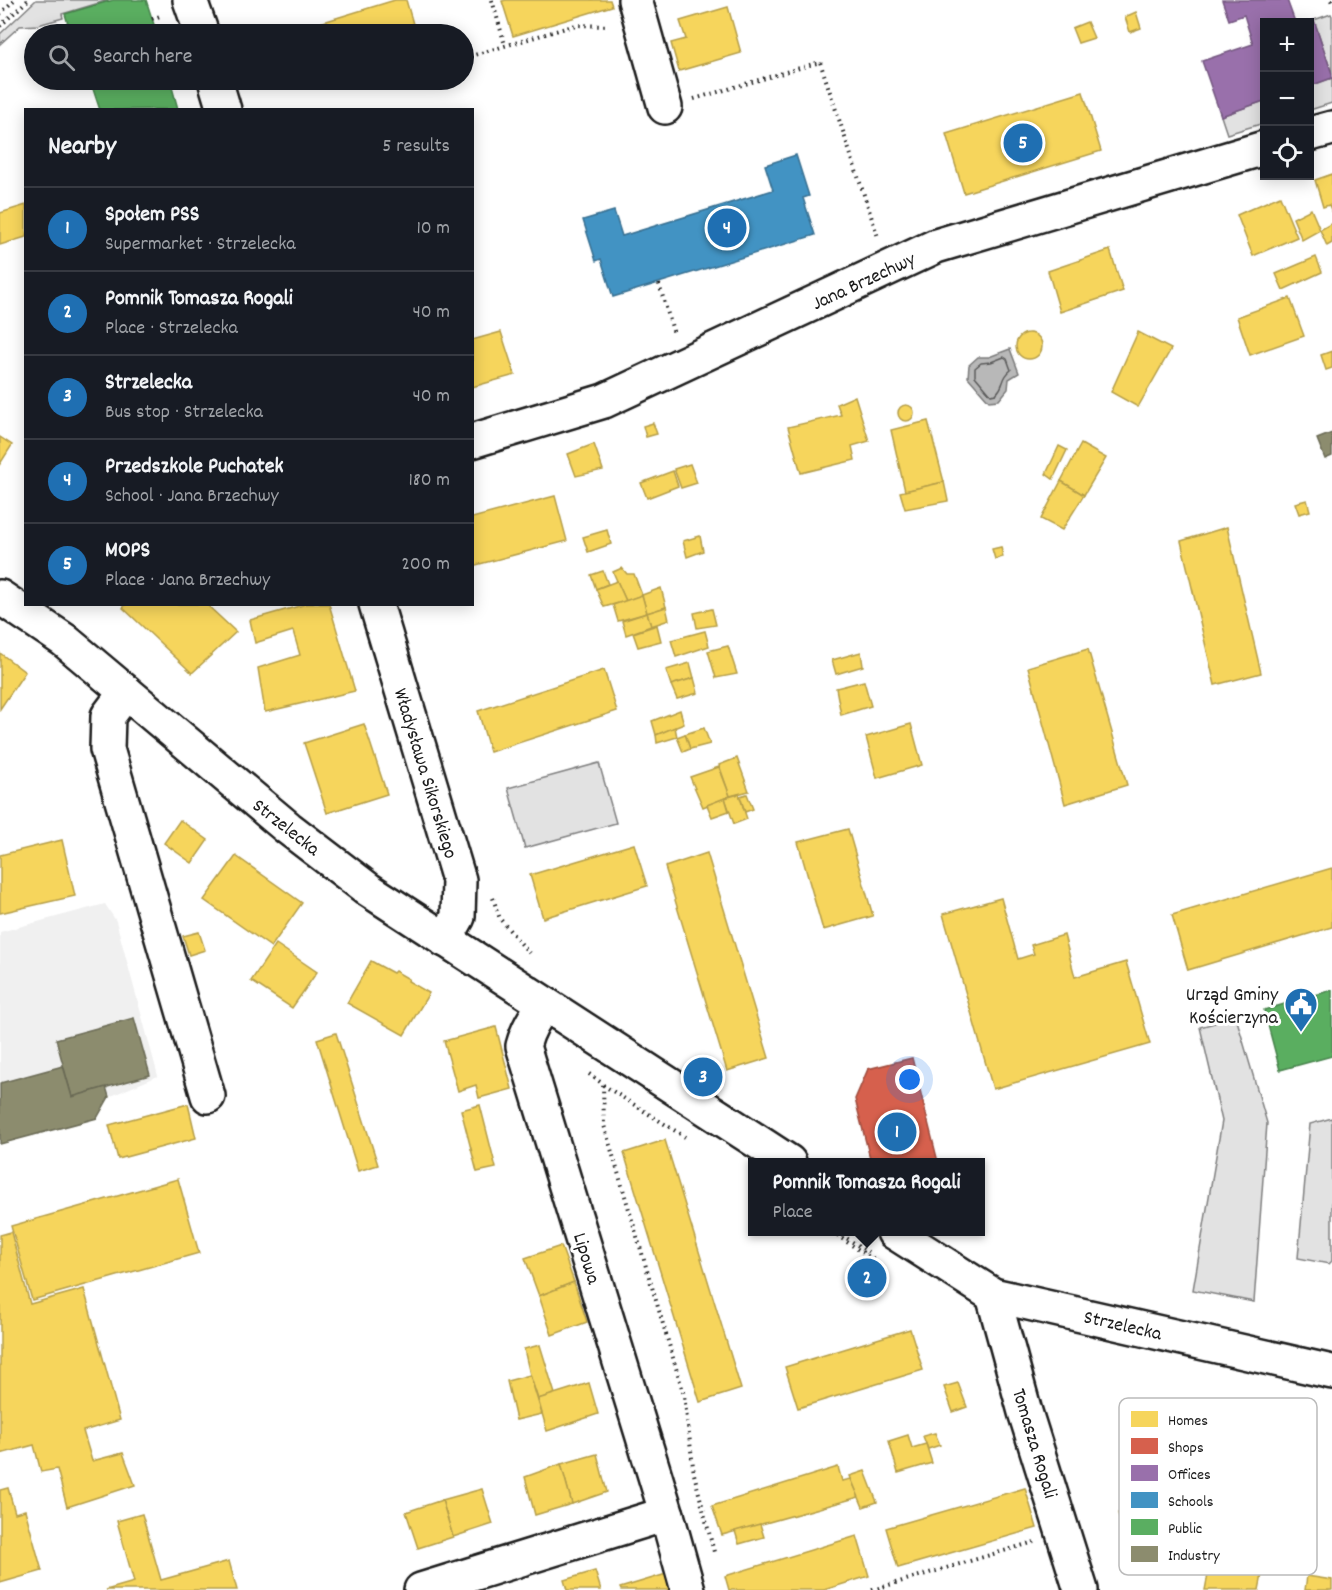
<!DOCTYPE html>
<meta charset="utf-8">
<style>
:root{--surface:#171b24;--page:#20242c;--text:#f1f3f6;--muted:#9ea1a6;--line:#363941;--accent:#1f6fb2}
body{margin:0;font-family:Dekko,sans-serif;background:var(--page);color:var(--text)}
.controls{position:absolute;right:18px;top:18px;display:grid;overflow:hidden;border-radius:0px;box-shadow:0 3px 15px #0003}
.controls button{width:54px;height:54px;display:grid;place-items:center;padding:0;border:0;border-bottom:2px solid var(--line);background:var(--surface);color:var(--text);font:30px sans-serif}
.you{position:absolute;left:910px;top:1080px;width:21px;height:21px;margin:-15px;border:4px solid #fff;border-radius:50%;background:#1a73e8;box-shadow:0 0 0 9px #1a73e833}
.badge{display:grid;place-items:center;width:39px;height:39px;border-radius:50%;background:var(--accent);color:#fff;font-size:20px;font-weight:700}
.pin{position:absolute;translate:-50% -50%;border:3px solid #fff;box-shadow:0 2px 6px #0006}
.popup{position:absolute;left:748px;top:1158px;width:237px;height:78px;box-sizing:border-box;display:grid;place-content:center;border-radius:0px;background:var(--surface);filter:drop-shadow(0 2px 4px #0005);font-size:20px;white-space:nowrap;color:var(--muted)}
.popup b{font-size:22px;color:var(--text)}
.popup::after{content:'';position:absolute;left:50%;top:100%;margin-left:-12px;border:12px solid transparent;border-top-color:var(--surface)}
.list{margin:0;padding:0;list-style:none}
h2{display:flex;justify-content:space-between;align-items:center;height:78px;margin:0;padding:0 24px;font-size:26px}
h2 small{font-size:20px;font-weight:400;color:var(--muted)}
.list li{display:grid;grid-template-columns:39px 1fr auto;gap:18px;align-items:center;box-sizing:border-box;height:84px;padding:0 24px;border-top:2px solid var(--line)}
.list b{display:block;font-size:22px;white-space:nowrap}
.list p{margin:0;font-size:20px;white-space:nowrap;color:var(--muted)}
.list em{font-size:20px;font-style:normal;color:var(--muted)}
.icon{flex:none;width:33px;height:33px;fill:none;stroke:currentColor;stroke-width:2;stroke-linecap:round;stroke-linejoin:round}
.map{position:relative;flex:none;width:1332px;height:1590px;overflow:hidden}
.search{position:absolute;background:var(--surface);box-shadow:0 3px 15px #0003;left:24px;top:24px;width:450px;height:66px;display:flex;align-items:center;gap:15px;box-sizing:border-box;padding:0 21px;border-radius:33px;color:var(--muted);font-size:22px}
.panel{position:absolute;background:var(--surface);box-shadow:0 3px 15px #0003;left:24px;top:108px;width:450px;height:498px;border-radius:0px}
.map>svg:first-child{display:block}
.built{fill:#f0f0f0}
.green{fill:#e2e2e2;stroke:#7f7f7f;stroke-width:1.5}
.water{fill:#b8b8b8;stroke:#7a7a7a;stroke-width:1.5}
.homes{fill:#f6d55c;stroke:#b59e49;stroke-width:1.5}
.shops{fill:#d6604d;stroke:#9e4c3e;stroke-width:1.5}
.offices{fill:#9970ab;stroke:#745780;stroke-width:1.5}
.schools{fill:#4393c3;stroke:#376f91;stroke-width:1.5}
.public{fill:#5aae61;stroke:#47824c;stroke-width:1.5}
.industry{fill:#8c8c6e;stroke:#6a6a55;stroke-width:1.5}
.lines{fill:none;stroke-linecap:round;stroke-linejoin:round}
.shore{stroke:#5a5a5a;stroke-width:1.5}
.minor-casing{stroke:#1c1c1c;stroke-width:38}
.path{stroke:#1c1c1c;stroke-width:4;stroke-dasharray:1.5 4.5;stroke-linecap:butt}
.minor{stroke:#fff;stroke-width:33}
.labels{text-anchor:middle;stroke-width:6;stroke-linejoin:round;paint-order:stroke}
.street-label{font-size:20px;fill:#1c1c1c;stroke:#fff}
.poi-label{font-size:20px;fill:#1c1c1c;stroke:#fff;text-anchor:end}
.key{fill:#fff;stroke:#bbb;stroke-width:1.5}
.key-label{font-size:16px;fill:#1c1c1c}
</style>
<div class="map">
<svg width="1332" height="1590" viewBox="0 0 1332 1590">
<rect width="100%" height="100%" fill="#fff"/>
<filter id="ink" filterUnits="userSpaceOnUse"><feTurbulence type="fractalNoise" baseFrequency=".0167" numOctaves="2"/><feDisplacementMap in="SourceGraphic" scale="12" xChannelSelector="R" yChannelSelector="G"/><feConvolveMatrix kernelMatrix="1 2 1 2 8 2 1 2 1" color-interpolation-filters="sRGB"/></filter>
<g filter="url(#ink)">
<!-- built -->
<path class="built" d="M105 904 116 921 158 1076 109 1097 97 1118 0 1144V932Z"/>
<!-- green -->
<g class="green">
<path d="M36 0H109L62 14 63 18 38 25 20 26 0 44V34Z"/>
<path d="M1331 14 1332 16V74L1314 20Z"/>
<path d="M1332 78V103L1310 110V86Z"/>
<path d="M1264 101V123L1227 134 1221 116Z"/>
<path d="M599 763 616 823 525 848 508 788Z"/>
<path d="M1236 1017 1267 1123 1254 1302 1193 1290 1222 1121 1200 1027Z"/>
<path d="M1332 1118V1261L1329 1264 1298 1258 1310 1124Z"/>
</g>
<!-- water -->
<path class="water" d="M1010 349 1019 373 1009 379 1008 389 999 400 989 401 968 377 969 365 978 357H989Z"/>
<!-- homes -->
<g class="homes">
<path d="M395 0H406L416 34H284Z"/>
<path d="M506 0H610L612 6 513 36 502 1Z"/>
<path d="M728 7 741 53 679 71 671 43 686 39 680 21Z"/>
<path d="M1136 12 1141 28 1130 32 1125 17Z"/>
<path d="M1087 22 1094 38 1078 43 1072 28Z"/>
<path d="M1083 92 1101 151 964 193 946 134Z"/>
<path d="M1332 174V212L1329 205 1323 207 1315 180Z"/>
<path d="M1280 196 1297 237 1253 256 1237 215Z"/>
<path d="M26 205V237L0 245V213Z"/>
<path d="M1311 209 1320 230 1302 240 1293 218Z"/>
<path d="M1332 223V243L1327 246 1320 230Z"/>
<path d="M1110 250 1123 291 1060 312 1048 271Z"/>
<path d="M1316 257 1322 272 1283 290 1276 274Z"/>
<path d="M1290 298 1304 336 1250 355 1237 317Z"/>
<path d="M501 332 515 375 472 387V340Z"/>
<path d="M1138 332 1171 349 1138 407 1111 392Z"/>
<circle cx="1029" cy="346" r="13"/>
<path d="M1332 351V368L1326 370 1321 355Z"/>
<path d="M855 396 869 441 852 446 855 460 801 473 788 427 841 415 837 404Z"/>
<circle cx="906" cy="413" r="8"/>
<path d="M928 421 944 482 905 491 891 430Z"/>
<path d="M653 423 657 434 646 437 643 426Z"/>
<path d="M0 437 12 445 0 464Z"/>
<path d="M594 444 603 470 576 476 568 454Z"/>
<path d="M1081 444 1106 458 1084 495 1061 481Z"/>
<path d="M1059 446 1067 450 1053 479 1046 474Z"/>
<path d="M690 464 697 483 681 488 674 469Z"/>
<path d="M673 471 678 486 647 498 641 483Z"/>
<path d="M1061 481 1084 495 1062 530 1041 519Z"/>
<path d="M944 482 948 501 905 509 900 492Z"/>
<path d="M555 496 567 541 472 566V518Z"/>
<path d="M1307 500 1310 511 1299 514 1295 503Z"/>
<path d="M1227 527 1261 673 1215 685 1181 541Z"/>
<path d="M607 530 611 544 588 552 583 537Z"/>
<path d="M700 536 703 551 687 557 683 541Z"/>
<path d="M1001 547 1003 557 995 559 992 549Z"/>
<path d="M622 568 627 574H634L642 595 626 601 613 572Z"/>
<path d="M603 571 608 584 596 589 591 575Z"/>
<path d="M617 581 626 601 604 607 596 589Z"/>
<path d="M661 588 666 607 647 613 642 595Z"/>
<path d="M642 595 647 613 618 621 613 605Z"/>
<path d="M126 604H206L236 632 192 673 123 608Z"/>
<path d="M306 604H329L355 691 265 712 258 668 300 655 293 631 255 643 250 620Z"/>
<path d="M666 607 669 620 651 626 647 613Z"/>
<path d="M712 609 716 625 697 628 694 613Z"/>
<path d="M647 613 651 626 626 635 622 621Z"/>
<path d="M657 625 661 641 638 647 633 633Z"/>
<path d="M705 631 709 646 676 657 671 640Z"/>
<path d="M728 646 737 674 716 678 708 651Z"/>
<path d="M1088 649 1127 785 1065 804 1028 667Z"/>
<path d="M861 652 863 666 836 674 832 660Z"/>
<path d="M0 653 25 672 0 709Z"/>
<path d="M690 663 694 678 671 685 666 670Z"/>
<path d="M604 670 617 711 490 752 478 711Z"/>
<path d="M694 678 698 693 677 699 671 685Z"/>
<path d="M864 681 871 706 841 715 836 688Z"/>
<path d="M680 710 684 724 656 735 652 721Z"/>
<path d="M364 724 387 794 327 813 304 743Z"/>
<path d="M911 724 922 765 877 778 866 737Z"/>
<path d="M675 727 677 737 657 743 656 735Z"/>
<path d="M704 728 710 744 690 749 685 734Z"/>
<path d="M685 734 690 749 683 752 677 737Z"/>
<path d="M737 758 749 791 730 796 719 765Z"/>
<path d="M719 767 730 796 703 807 690 777Z"/>
<path d="M739 794 747 819 734 824 725 798Z"/>
<path d="M747 794 753 809 745 812 740 796Z"/>
<path d="M725 798 729 811 712 817 707 805Z"/>
<path d="M180 820 208 840 192 863 164 843Z"/>
<path d="M848 829 873 916 823 930 798 842Z"/>
<path d="M62 840 75 896 0 913V855Z"/>
<path d="M634 844 647 886 543 918 530 875Z"/>
<path d="M707 853 769 1058 727 1071 665 867Z"/>
<path d="M236 856 302 903 271 947 204 900Z"/>
<path d="M1332 868V927L1188 970 1172 915Z"/>
<path d="M1001 898 1018 959 1034 954 1031 945 1064 935 1075 977 1126 962 1150 1044 993 1089 943 914Z"/>
<path d="M199 932 205 950 189 955 183 936Z"/>
<path d="M276 944 317 972 292 1008 251 981Z"/>
<path d="M371 961 393 973 395 971 409 979 408 981 429 993 404 1035 347 1003Z"/>
<path d="M496 1027 512 1089 479 1098 476 1085 458 1091 444 1041Z"/>
<path d="M336 1033 378 1165 358 1171 317 1039Z"/>
<path d="M188 1104 196 1138 118 1159 109 1125Z"/>
<path d="M480 1105 496 1168 477 1172 461 1110Z"/>
<path d="M665 1140 741 1389 700 1402 624 1153Z"/>
<path d="M178 1179 199 1253 32 1300 11 1226Z"/>
<path d="M11 1232 30 1304 84 1289 120 1420 83 1431 92 1461 123 1453 135 1485 67 1507 57 1469 41 1472 34 1445 0 1454V1235Z"/>
<path d="M561 1246 574 1282 539 1296 525 1258Z"/>
<path d="M574 1282 587 1322 552 1335 539 1296Z"/>
<path d="M910 1329 923 1370 798 1408 785 1367Z"/>
<path d="M540 1345 555 1394 538 1399 530 1375 524 1349Z"/>
<path d="M530 1375 542 1414 516 1420 507 1381Z"/>
<path d="M589 1383 598 1414 547 1431 538 1399Z"/>
<path d="M958 1383 967 1407 953 1412 944 1387Z"/>
<path d="M1176 1421 1211 1427 1205 1459 1169 1452Z"/>
<path d="M935 1433 940 1445 928 1449 923 1436Z"/>
<path d="M908 1435 912 1448 926 1444 932 1463 898 1473 889 1441Z"/>
<path d="M1279 1436 1304 1441 1299 1471 1272 1466Z"/>
<path d="M597 1454 607 1492 572 1504 561 1464Z"/>
<path d="M561 1464 572 1504 535 1515 525 1477Z"/>
<path d="M1272 1466 1299 1471 1291 1508 1264 1504Z"/>
<path d="M838 1467 842 1481 851 1479 859 1497 722 1535 712 1506Z"/>
<path d="M865 1471 877 1502 863 1507 850 1476Z"/>
<path d="M1299 1471 1311 1474 1304 1510 1291 1508Z"/>
<path d="M8 1488 15 1513 25 1510 42 1571 0 1583V1490Z"/>
<path d="M1025 1488 1037 1528 898 1568 886 1528Z"/>
<path d="M482 1489 493 1524 453 1537 442 1500Z"/>
<path d="M442 1500 453 1537 418 1548 406 1512Z"/>
<path d="M1160 1502 1173 1550 1131 1561 1118 1513Z"/>
<path d="M142 1514 161 1580 229 1561 237 1590H106L134 1582 117 1521Z"/>
<path d="M760 1524 764 1537 739 1544 735 1531Z"/>
<path d="M857 1536 869 1576 824 1590H729L725 1576Z"/>
<path d="M1214 1544 1266 1555 1259 1590H1205Z"/>
<path d="M595 1571 601 1590H567L564 1580Z"/>
<path d="M673 1572 679 1590H621L620 1588Z"/>
<path d="M1307 1576 1332 1580V1590H1305Z"/>
</g>
<!-- shops -->
<path class="shops" d="M912 1058 938 1162H871L855 1099 868 1069Z"/>
<!-- offices -->
<g class="offices">
<path d="M1222 0H1287L1295 22H1264V101L1221 116 1202 61 1253 44 1244 15 1229 20Z"/>
<path d="M1314 20 1332 74V78L1310 86V22H1306Z"/>
</g>
<!-- schools -->
<path class="schools" d="M796 155 809 196 803 198 815 235 613 297 601 259 596 261 583 220 614 211 622 236 773 190 765 165Z"/>
<!-- public -->
<g class="public">
<path d="M113 0H146L157 34H71L65 14Z"/>
<path d="M90 80H170L178 109 100 110Z"/>
<path d="M1332 990V1056L1280 1070 1264 1010Z"/>
</g>
<!-- industry -->
<g class="industry">
<path d="M1332 433V456L1325 459 1317 439Z"/>
<path d="M134 1018 150 1075 72 1097 56 1039Z"/>
<path d="M63 1066 72 1097 106 1087 109 1097 97 1118 0 1144V1083Z"/>
</g>
<g class="lines">
<!-- shore -->
<path class="shore" d="M1004 357 1007 359 1011 370C1000 379 1006 384 996 394L991 395 975 376V368L981 363 991 362Z"/>
<!-- minor casing -->
<g class="minor-casing">
<g id="minor">
<path d="M190 0 202 34"/>
<path d="M635 0 665 107"/>
<path d="M215 80 224 110"/>
<path d="M1310 134 1332 128"/>
<path d="M472 441 604 401 936 246 1264 148"/>
<path d="M0 597 64 640 288 828 369 890 789 1162"/>
<path d="M376 604 459 880 458 917 445 940"/>
<path d="M126 692 108 716 107 749 208 1096"/>
<path d="M545 1004C534 1019 528 1028 523 1046L667 1515 688 1590"/>
<path d="M894 1232 993 1295 1332 1372"/>
<path d="M993 1295 1025 1412 1081 1590"/>
<path d="M421 1590 653 1518 667 1515"/>
</g>
</g>
<!-- path -->
<g class="path">
<path d="M492 0 505 45"/>
<path d="M1331 0 1332 2"/>
<path d="M0 14 14 0"/>
<path d="M152 19 160 16 159 13"/>
<path d="M0 26 28 0"/>
<path d="M464 58 576 25 609 26"/>
<path d="M694 99 820 62 878 237"/>
<path d="M659 284 674 334"/>
<path d="M493 898 500 919 529 953"/>
<path d="M589 1074 603 1084 604 1125 684 1395 694 1474 714 1552"/>
<path d="M603 1085 685 1137"/>
<path d="M832 1232 874 1260"/>
<path d="M837 1232 868 1252"/>
<path d="M872 1590 1034 1542"/>
</g>
<!-- minor -->
<use href="#minor" class="minor"/>
</g>
</g>
<!-- icons -->
<defs>
<g id="civic-pin" transform="scale(1.725)"><path d="M0 17L-7.5 6A9.5 9.5 0 1 1 7.5 6Z" fill="#1f6fb2" stroke="#fff"/><path d="M-.6-6.5H3V-4.5H.6V-3L4-1V1h2V6H-6V1h2V-1L-.6-3ZM-1.2 2.5V6h2.4V2.5Z" fill="#fff"/></g>
</defs>
<g fill-rule="evenodd">
<use href="#civic-pin" x="1301" y="1004"/>
</g>
<g class="labels">
<!-- street labels -->
<g class="street-label">
<text transform="translate(863 280) rotate(-25)" y="7">Jana Brzechwy</text>
<text transform="translate(427 773) rotate(73)" y="7">Władysława Sikorskiego</text>
<text transform="translate(287 826) rotate(38)" y="7">Strzelecka</text>
<text transform="translate(588 1258) rotate(73)" y="7">Lipowa</text>
<text transform="translate(1123 1324) rotate(13)" y="7">Strzelecka</text>
<text transform="translate(1036 1443) rotate(73)" y="7">Tomasza Rogali</text>
</g>
<!-- poi labels -->
<g class="poi-label">
<text x="1278" y="1000">Urząd Gminy<tspan x="1278" dy="23">Kościerzyna</tspan></text>
</g>
</g>
<!-- legend -->
<rect x="1119" y="1398" width="198" height="177" rx="9" class="key"/>
<rect x="1131" y="1411" width="27" height="16" fill="#f6d55c"/>
<rect x="1131" y="1438" width="27" height="16" fill="#d6604d"/>
<rect x="1131" y="1465" width="27" height="16" fill="#9970ab"/>
<rect x="1131" y="1492" width="27" height="16" fill="#4393c3"/>
<rect x="1131" y="1519" width="27" height="16" fill="#5aae61"/>
<rect x="1131" y="1546" width="27" height="16" fill="#8c8c6e"/>
<g class="key-label">
<text x="1168" y="1425">Homes</text>
<text x="1168" y="1452">Shops</text>
<text x="1168" y="1479">Offices</text>
<text x="1168" y="1506">Schools</text>
<text x="1168" y="1533">Public</text>
<text x="1168" y="1560">Industry</text>
</g>
</svg>
<div class="controls">
<button>+</button>
<button>−</button>
<button><svg class="icon" aria-label="locate" viewBox="0 0 24 24"><circle cx="12" cy="12" r="6"/><path d="M12 2v4M12 18v4M2 12h4M18 12h4"/></svg></button>
</div>
<div class="you"></div>
<div class="pin badge" style="left:897px;top:1132px">1</div>
<div class="pin badge" style="left:867px;top:1278px">2</div>
<div class="popup"><b>Pomnik Tomasza Rogali</b>Place</div>
<div class="pin badge" style="left:703px;top:1077px">3</div>
<div class="pin badge" style="left:727px;top:228px">4</div>
<div class="pin badge" style="left:1023px;top:143px">5</div>
<div class="search"><svg class="icon" aria-label="search" viewBox="0 0 24 24"><circle cx="10" cy="10" r="6"/><path d="M15 15l6 6"/></svg>Search here</div>
<section class="panel">
<h2>Nearby<small>5 results</small></h2>
<ul class="list">
<li><span class="badge">1</span><div><b>Społem PSS</b><p>Supermarket · Strzelecka</p></div><em>10 m</em></li>
<li><span class="badge">2</span><div><b>Pomnik Tomasza Rogali</b><p>Place · Strzelecka</p></div><em>40 m</em></li>
<li><span class="badge">3</span><div><b>Strzelecka</b><p>Bus stop · Strzelecka</p></div><em>40 m</em></li>
<li><span class="badge">4</span><div><b>Przedszkole Puchatek</b><p>School · Jana Brzechwy</p></div><em>180 m</em></li>
<li><span class="badge">5</span><div><b>MOPS</b><p>Place · Jana Brzechwy</p></div><em>200 m</em></li>
</ul>
</section>
</div>
